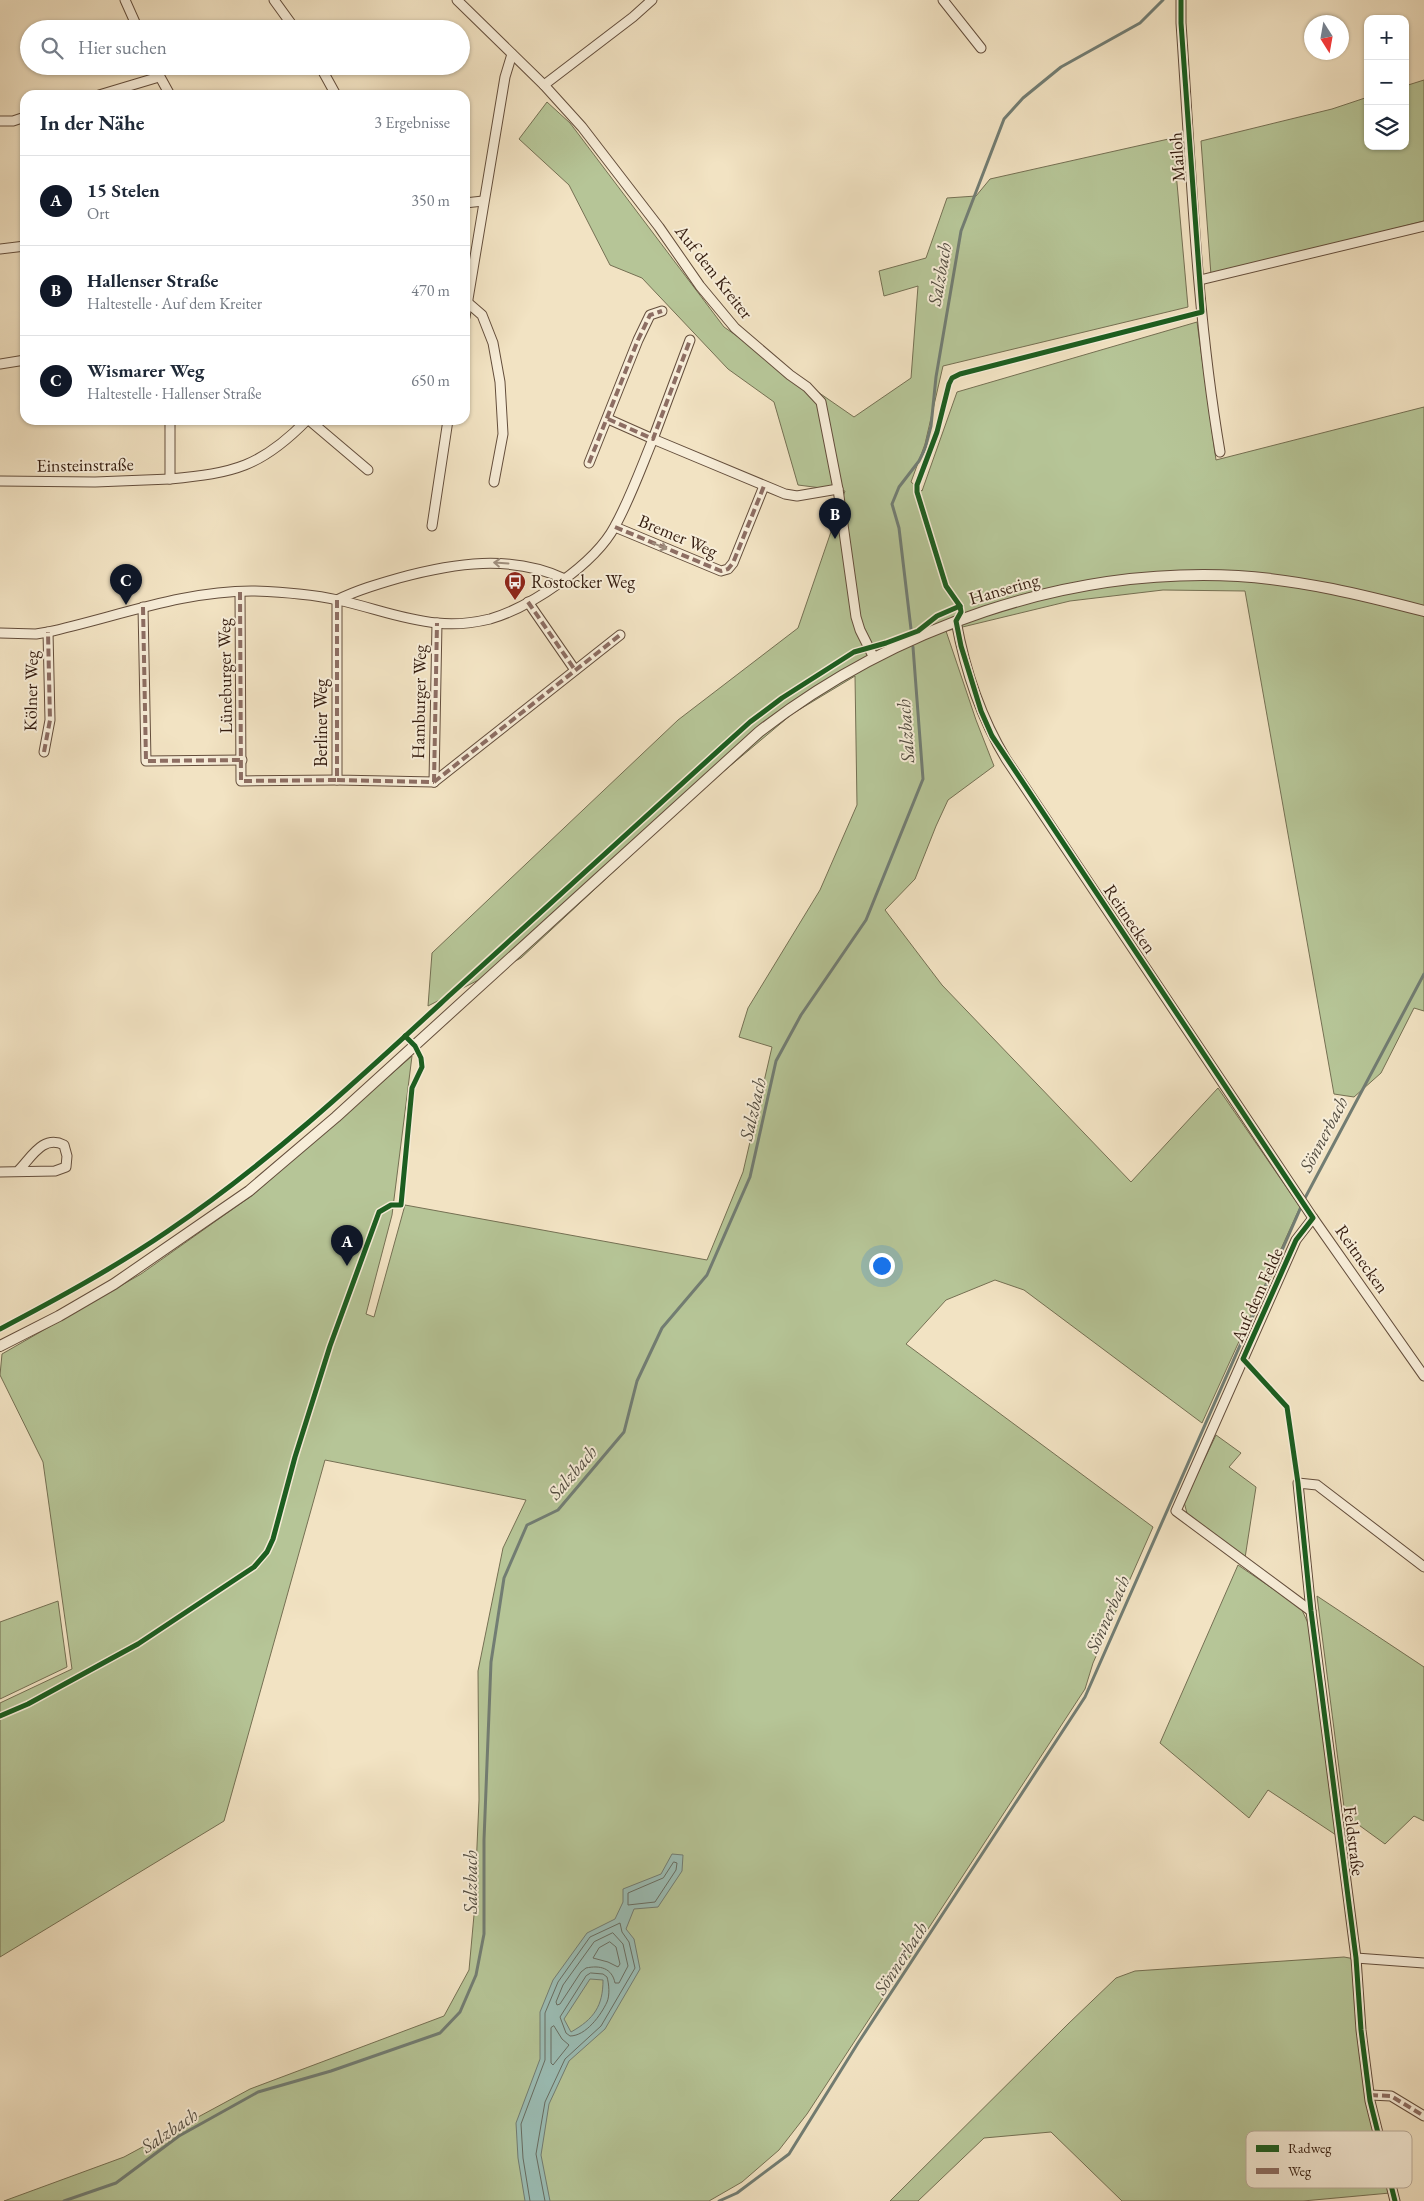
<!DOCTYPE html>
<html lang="de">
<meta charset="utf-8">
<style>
:root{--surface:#fff;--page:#f2f2f3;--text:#1f2937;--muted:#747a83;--line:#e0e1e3;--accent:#111827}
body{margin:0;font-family:"EB Garamond",serif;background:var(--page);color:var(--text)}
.controls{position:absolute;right:15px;top:15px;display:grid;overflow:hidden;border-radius:10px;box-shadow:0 1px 4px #0004}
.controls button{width:45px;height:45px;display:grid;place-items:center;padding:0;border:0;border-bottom:1px solid var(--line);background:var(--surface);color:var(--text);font:25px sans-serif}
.compass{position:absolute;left:1304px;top:15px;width:45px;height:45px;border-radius:50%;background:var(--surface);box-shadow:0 1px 4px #0004;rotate:169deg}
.you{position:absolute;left:881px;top:1265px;width:18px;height:18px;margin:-12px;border:4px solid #fff;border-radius:50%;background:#1a73e8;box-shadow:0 0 0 8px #1a73e833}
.badge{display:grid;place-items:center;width:32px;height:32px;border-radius:50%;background:var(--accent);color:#fff;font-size:16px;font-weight:700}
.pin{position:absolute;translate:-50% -41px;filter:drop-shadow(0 1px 2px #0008)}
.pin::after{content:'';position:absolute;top:26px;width:18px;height:15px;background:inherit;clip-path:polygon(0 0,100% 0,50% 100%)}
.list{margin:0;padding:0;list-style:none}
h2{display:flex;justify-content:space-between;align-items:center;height:65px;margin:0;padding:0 20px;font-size:21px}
h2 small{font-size:16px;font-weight:400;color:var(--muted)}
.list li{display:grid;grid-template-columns:32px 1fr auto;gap:15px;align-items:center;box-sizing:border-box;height:90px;padding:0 20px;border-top:1px solid var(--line)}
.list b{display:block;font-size:19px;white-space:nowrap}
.list p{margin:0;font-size:16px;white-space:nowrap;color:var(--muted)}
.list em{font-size:16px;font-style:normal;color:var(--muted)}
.icon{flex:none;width:28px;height:28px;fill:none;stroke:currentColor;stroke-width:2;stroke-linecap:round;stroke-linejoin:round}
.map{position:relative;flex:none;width:1424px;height:2201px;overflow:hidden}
.search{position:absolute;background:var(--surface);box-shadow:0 1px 4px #0004;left:20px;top:20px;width:450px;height:55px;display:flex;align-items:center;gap:12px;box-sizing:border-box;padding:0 18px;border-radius:28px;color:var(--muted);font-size:19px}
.panel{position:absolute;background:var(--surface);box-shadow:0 1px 4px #0004;left:20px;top:90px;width:450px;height:335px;border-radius:15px}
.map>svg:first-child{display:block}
.green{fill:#b6c597;stroke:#757053}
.water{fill:#9bbeb6;stroke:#727d73;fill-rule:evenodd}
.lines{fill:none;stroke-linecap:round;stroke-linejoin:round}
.shore{stroke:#686d62;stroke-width:1}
.stream{stroke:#727d73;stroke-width:3}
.minor-casing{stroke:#644e3c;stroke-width:11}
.tertiary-casing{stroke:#644e3c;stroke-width:12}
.minor{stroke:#f7edd8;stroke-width:9}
.tertiary{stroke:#f7edd8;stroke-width:10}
.quiet{stroke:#8d6e63;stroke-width:4;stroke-dasharray:8 4;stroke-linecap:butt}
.cycleway-casing{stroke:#f7edd8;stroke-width:8}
.cycleway{stroke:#1b5e20;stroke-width:5}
.oneway{stroke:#9f8f7e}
.labels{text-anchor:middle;stroke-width:4;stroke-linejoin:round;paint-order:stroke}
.street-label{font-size:18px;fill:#341c0f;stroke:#f7edd8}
.poi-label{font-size:18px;fill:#341c0f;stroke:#f7edd8;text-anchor:start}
.water-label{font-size:19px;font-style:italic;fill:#534d41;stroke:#f7edd8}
.key{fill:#f7edd8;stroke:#bcae9c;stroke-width:1}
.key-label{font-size:14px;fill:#341c0f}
</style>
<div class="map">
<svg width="1424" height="2201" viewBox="0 0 1424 2201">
<rect width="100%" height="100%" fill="#f2e3c3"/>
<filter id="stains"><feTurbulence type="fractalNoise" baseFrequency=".004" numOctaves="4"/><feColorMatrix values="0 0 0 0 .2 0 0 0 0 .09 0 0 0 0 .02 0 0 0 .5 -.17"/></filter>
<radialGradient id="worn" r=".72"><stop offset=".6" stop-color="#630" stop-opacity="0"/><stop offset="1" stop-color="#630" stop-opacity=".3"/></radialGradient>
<!-- green -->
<g class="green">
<path d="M1424 80V221L1211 275 1201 141 1332 109 1368 97V146H1405V86Z"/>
<path d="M547 102 570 123 724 327 854 417 911 378 918 286 884 296 879 271 926 258 947 198 976 196 990 179 1173 138 1188 307 943 366 925 444 911 482 922 491 957 392 1197 322 1216 460 1424 407V1011L1414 1008 1381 1073 1354 1097 1334 1094 1245 591 1163 590 1070 601 946 631 976 720 994 766 948 800 936 826 915 879 885 910 942 985 1131 1182 1218 1088 1300 1207 1202 1423 1024 1290 995 1280 946 1300 906 1344 1153 1527 1093 1663 1085 1689 807 2114 779 2150 742 2182 709 2201H4L124 2157 250 2089 444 2016 469 1970 474 1915 479 1800 478 1671 503 1548 526 1500 325 1460 224 1821 0 1957V1703L72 1669 43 1462 0 1375 2 1354 141 1274 254 1194 412 1056 392 1215 366 1314 374 1317 405 1205 707 1260 743 1172 772 1047 739 1037 748 1008 820 890 857 805 855 676 792 714 699 792 521 958 428 1006 432 953 678 720 798 628 845 491 798 485 774 402 728 369 642 278 610 265 569 185 519 139Z"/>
<path d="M1216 1435 1241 1453 1229 1467 1256 1487 1245 1558 1188 1517 1184 1502Z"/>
<path d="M1238 1565 1301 1608 1308 1623 1336 1835 1268 1790 1249 1818 1160 1743Z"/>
<path d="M1317 1596 1424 1667V1821L1414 1816 1385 1844 1345 1815Z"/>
<path d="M58 1601 67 1667 0 1699V1622Z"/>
<path d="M1344 1957 1355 1959 1360 2030 1390 2193 1303 2201H1122L1051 2132 984 2138 918 2201H890L1068 2024 1116 1978 1135 1971Z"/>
</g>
<!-- water -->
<path class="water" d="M672 1854 683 1855 682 1871 658 1907 634 1909 626 1929 634 1939 640 1969 605 2029 569 2061 549 2104 541 2155 550 2201H525L518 2158 516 2123 540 2059V2012L553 1980 587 1933 615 1919 623 1902V1889L661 1874ZM590 1979 603 1980C603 2006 594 2019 571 2032L564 2019Z"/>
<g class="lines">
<!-- shore -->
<g class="shore">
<path d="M674 1862 677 1863 676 1870 655 1902 628 1905V1893L663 1878Z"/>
<path d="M613 1933 623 1944 628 1966 619 1983H615C612 1968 600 1965 586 1968L581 1972 560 2004 557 2005 556 2002 563 1985 594 1942Z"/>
<path d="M610 1942 616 1947 620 1964 618 1967 608 1962 593 1958 599 1948Z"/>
<path d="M591 1973 603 1974 607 1977C609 1984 610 1995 607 2002 601 2015 586 2036 570 2036L566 2033 560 2017 586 1976Z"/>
<path d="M554 2026 562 2039 569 2045 553 2065 551 2063V2028Z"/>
<path d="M530 2201 523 2158 521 2124 545 2060V2013L558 1982 590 1937 620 1923 622 1932 629 1942 635 1968 601 2026 565 2059 545 2102 536 2154 545 2201"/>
</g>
<!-- stream -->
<g class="stream">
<path d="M911 629 899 528 892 504 899 487 919 461 925 449 931 426 936 377 961 231 1004 119 1023 98 1061 67 1140 23 1163 0"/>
<path d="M64 2201 116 2183 179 2136 258 2092 331 2071 440 2033 460 2012 476 1975 484 1934V1840L491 1662 504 1578 527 1525 558 1510 624 1432 637 1381 662 1328 707 1275 750 1177 776 1061 801 1015 866 920 923 779 913 647"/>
<path d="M719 2201 737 2193 789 2154 858 2043 1085 1697 1305 1198 1424 974"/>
</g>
<!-- minor casing -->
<g class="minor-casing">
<g id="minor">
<path d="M125 0 138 29"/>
<path d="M274 0 295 29"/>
<path d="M457 0 544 85 582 127 659 227 700 286 735 328 790 375 807 387 821 402 838 489 856 617 860 630 874 658"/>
<path d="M943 0 981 48"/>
<path d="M1181 0V23C1191 166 1196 310 1220 452"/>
<path d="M154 66 170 95"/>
<path d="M320 66 336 95"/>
<path d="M544 85 633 17 652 0"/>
<path d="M99 95 159 77"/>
<path d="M0 121H13L25 117"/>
<path d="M465 203 483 201"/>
<path d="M0 249 25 246"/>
<path d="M1200 280 1424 226"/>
<path d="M467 302 482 315 493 343 500 382 503 434 494 482"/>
<path d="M465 317 505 77 512 54"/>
<path d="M0 364 25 360"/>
<path d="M608 419 653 439 690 340"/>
<path d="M170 420V479C234 473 261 467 307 420"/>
<path d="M309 420 368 470"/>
<path d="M589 463 638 340 650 315 662 311"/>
<path d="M0 481 95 482 170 479"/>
<path d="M432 526 448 420"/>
<path d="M615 527 721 571 728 569 733 563 764 486"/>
<path d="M240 592 241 781 337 780"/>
<path d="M528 602 575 670"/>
<path d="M143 607 146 761 242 760"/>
<path d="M956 621C965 670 980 716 1006 759L1313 1218 1424 1376"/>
<path d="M0 633 36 634 48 632C116 617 185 590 255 591 282 592 311 594 338 600 371 607 403 620 437 623 454 625 473 623 490 619 531 607 595 564 615 526 630 499 641 468 653 439L785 494 797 496 838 489"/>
<path d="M44 752 50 720 48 632"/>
<path d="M434 782 337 780V600C357 590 378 584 399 578 454 563 511 554 565 579"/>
<path d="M434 782 620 635"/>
<path d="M434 782 437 623"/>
<path d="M0 1172 55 1171 66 1167 67 1156 64 1145C43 1134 31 1158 18 1171"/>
<path d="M1311 1611 1176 1511 1296 1240 1313 1218"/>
<path d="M1356 1958 1424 1963"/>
<path d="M1370 2095 1391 2096 1424 2116"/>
<path d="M1395 2201 1370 2101 1361 2030 1356 1958 1311 1611 1298 1483 1317 1485 1424 1567"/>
</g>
</g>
<!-- tertiary casing -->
<g class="tertiary-casing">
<path id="tertiary" d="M0 1346 59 1316 114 1284 249 1191 336 1117 759 732C894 627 1067 567 1238 576 1302 580 1363 595 1424 611"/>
</g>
<!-- minor -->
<use href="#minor" class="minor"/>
<!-- tertiary -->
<use href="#tertiary" class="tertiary"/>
<!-- quiet -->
<g class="quiet">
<path d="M608 419 653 439 690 340"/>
<path d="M589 463 638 340 650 315 662 311"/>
<path d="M615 527 721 571 728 569 733 563 764 486"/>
<path d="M240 592 241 781 337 780"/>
<path d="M337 600V780L434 782"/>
<path d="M528 602 575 670"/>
<path d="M143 607 146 761 242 760"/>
<path d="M44 752 50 720 48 632"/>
<path d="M434 782 620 635"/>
<path d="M434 782 437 623"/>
<path d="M1370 2095 1391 2096 1424 2116"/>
</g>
<!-- cycleway casing -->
<g class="cycleway-casing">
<g id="cycleway">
<path d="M1181 0V23L1202 312 960 374 952 378 949 384 937 432 917 485V492L946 586 960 606 961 612 956 621 961 646 981 711 992 736 1313 1218 1296 1240 1243 1359 1287 1407 1298 1483 1311 1611 1356 1958 1361 2030 1370 2101 1395 2201"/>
<path d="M0 1329C57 1299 114 1268 168 1231 270 1162 361 1077 451 994 551 903 650 812 750 722L782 698 854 652 886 643 918 631 937 616 960 606"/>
<path d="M0 1716 28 1704 138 1644 254 1567 267 1552 273 1539 295 1457 330 1346 379 1212 391 1205H401L412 1088 422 1067 421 1058 415 1046 405 1036"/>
</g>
</g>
<!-- cycleway -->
<use href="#cycleway" class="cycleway"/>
</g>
<!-- one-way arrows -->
<defs><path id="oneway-shaft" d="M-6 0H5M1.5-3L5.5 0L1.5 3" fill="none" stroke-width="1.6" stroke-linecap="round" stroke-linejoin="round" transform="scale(1.25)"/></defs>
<g class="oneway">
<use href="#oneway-shaft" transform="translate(660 546) rotate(23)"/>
<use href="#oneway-shaft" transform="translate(501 563) rotate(-176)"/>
</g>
<!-- icons -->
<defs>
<g id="bus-pin" transform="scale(1.125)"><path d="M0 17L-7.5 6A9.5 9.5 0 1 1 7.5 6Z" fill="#8f2418" stroke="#f7edd8"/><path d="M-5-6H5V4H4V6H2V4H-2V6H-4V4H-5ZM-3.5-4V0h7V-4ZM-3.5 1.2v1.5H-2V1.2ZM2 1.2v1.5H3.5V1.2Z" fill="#fff"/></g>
</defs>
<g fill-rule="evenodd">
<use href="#bus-pin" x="515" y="582"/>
</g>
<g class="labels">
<!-- street labels -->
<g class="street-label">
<text transform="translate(1177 157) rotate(-94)" y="6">Mailoh</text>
<text transform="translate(714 272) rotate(52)" y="6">Auf dem Kreiter</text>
<text transform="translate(85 465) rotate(-1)" y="6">Einsteinstraße</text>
<text transform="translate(678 536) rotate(23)" y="6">Bremer Weg</text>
<text transform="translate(1004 589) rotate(-16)" y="6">Hansering</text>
<text transform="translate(225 676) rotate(-91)" y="6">Lüneburger Weg</text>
<text transform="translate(31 691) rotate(-89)" y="6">Kölner Weg</text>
<text transform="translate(419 702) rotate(-89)" y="6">Hamburger Weg</text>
<text transform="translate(321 723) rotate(-90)" y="6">Berliner Weg</text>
<text transform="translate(1130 919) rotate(56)" y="6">Reitnecken</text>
<text transform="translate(1362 1259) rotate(55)" y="6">Reitnecken</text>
<text transform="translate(1257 1295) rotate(-66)" y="6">Auf dem Felde</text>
<text transform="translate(1354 1841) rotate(83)" y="6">Feldstraße</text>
</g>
<!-- poi labels -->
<g class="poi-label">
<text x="531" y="588">Rostocker Weg</text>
</g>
<!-- water labels -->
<g class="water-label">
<text transform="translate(939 274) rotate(-80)" y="7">Salzbach</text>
<text transform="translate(905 731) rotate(-94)" y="7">Salzbach</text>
<text transform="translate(752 1109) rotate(-77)" y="7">Salzbach</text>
<text transform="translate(1323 1134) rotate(-62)" y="7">Sönnerbach</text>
<text transform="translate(572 1472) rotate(-49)" y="7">Salzbach</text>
<text transform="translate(1107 1614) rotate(-66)" y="7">Sönnerbach</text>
<text transform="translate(470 1882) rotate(-90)" y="7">Salzbach</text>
<text transform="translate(900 1958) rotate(-57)" y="7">Sönnerbach</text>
<text transform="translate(169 2130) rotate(-34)" y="7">Salzbach</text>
</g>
</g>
<!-- legend -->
<rect x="1246" y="2131" width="166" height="57" rx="8" class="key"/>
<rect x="1256" y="2145" width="23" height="7" fill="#1b5e20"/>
<rect x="1256" y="2168" width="23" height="6" fill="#8d6e63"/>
<g class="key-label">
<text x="1288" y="2153">Radweg</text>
<text x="1288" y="2176">Weg</text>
</g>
<rect width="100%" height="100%" filter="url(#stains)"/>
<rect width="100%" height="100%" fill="url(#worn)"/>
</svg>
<div class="controls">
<button>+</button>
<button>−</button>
<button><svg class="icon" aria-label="layers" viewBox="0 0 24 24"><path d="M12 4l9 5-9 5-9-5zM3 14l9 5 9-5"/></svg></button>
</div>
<svg class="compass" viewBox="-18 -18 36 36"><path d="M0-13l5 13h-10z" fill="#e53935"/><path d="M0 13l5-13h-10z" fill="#747a83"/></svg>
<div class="you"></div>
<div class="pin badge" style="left:347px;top:1266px">A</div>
<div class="pin badge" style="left:835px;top:539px">B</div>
<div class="pin badge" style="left:126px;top:605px">C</div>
<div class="search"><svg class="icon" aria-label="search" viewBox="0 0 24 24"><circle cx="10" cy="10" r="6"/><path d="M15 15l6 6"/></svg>Hier suchen</div>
<section class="panel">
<h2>In der Nähe<small>3 Ergebnisse</small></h2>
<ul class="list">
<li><span class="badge">A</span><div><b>15 Stelen</b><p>Ort</p></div><em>350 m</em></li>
<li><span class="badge">B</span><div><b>Hallenser Straße</b><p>Haltestelle · Auf dem Kreiter</p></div><em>470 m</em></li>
<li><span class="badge">C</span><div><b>Wismarer Weg</b><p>Haltestelle · Hallenser Straße</p></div><em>650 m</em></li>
</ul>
</section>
</div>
